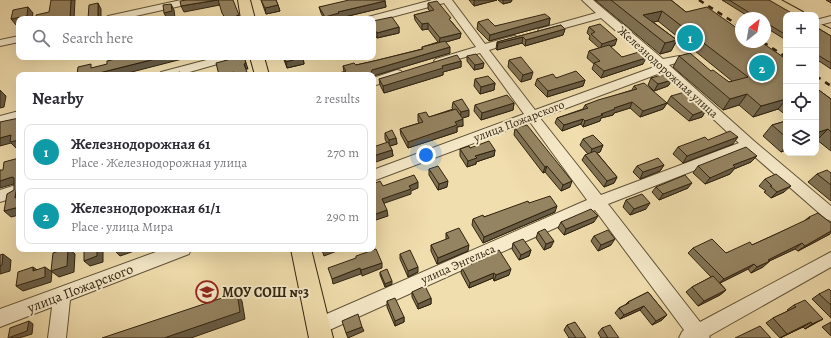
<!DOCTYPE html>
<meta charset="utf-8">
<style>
:root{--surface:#fff;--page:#f7f7f7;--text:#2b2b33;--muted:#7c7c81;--line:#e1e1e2;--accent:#8f2418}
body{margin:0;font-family:Alegreya,serif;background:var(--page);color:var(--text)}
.controls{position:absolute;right:12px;top:12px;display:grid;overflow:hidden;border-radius:8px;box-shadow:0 4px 16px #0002}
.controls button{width:36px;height:36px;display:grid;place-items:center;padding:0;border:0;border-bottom:1px solid var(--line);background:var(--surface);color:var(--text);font:20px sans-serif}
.compass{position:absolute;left:735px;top:12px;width:36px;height:36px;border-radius:50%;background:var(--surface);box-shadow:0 4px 16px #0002;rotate:31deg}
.you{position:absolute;left:426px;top:155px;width:14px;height:14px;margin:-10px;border:3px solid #fff;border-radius:50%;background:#1a73e8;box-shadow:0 0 0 6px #1a73e833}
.badge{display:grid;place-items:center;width:26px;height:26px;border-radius:50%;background:var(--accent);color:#fff;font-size:13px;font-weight:700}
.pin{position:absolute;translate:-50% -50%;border:2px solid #fff;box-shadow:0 1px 4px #0006}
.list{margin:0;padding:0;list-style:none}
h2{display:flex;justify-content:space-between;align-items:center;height:52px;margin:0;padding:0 16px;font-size:17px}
h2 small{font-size:13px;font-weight:400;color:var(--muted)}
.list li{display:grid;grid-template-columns:26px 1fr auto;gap:12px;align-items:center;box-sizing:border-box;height:56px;margin:0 8px 8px;padding:0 8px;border:1px solid var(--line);border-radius:8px}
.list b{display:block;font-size:15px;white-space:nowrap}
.list p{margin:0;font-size:13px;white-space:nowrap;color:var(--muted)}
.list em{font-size:13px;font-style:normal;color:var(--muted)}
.icon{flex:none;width:22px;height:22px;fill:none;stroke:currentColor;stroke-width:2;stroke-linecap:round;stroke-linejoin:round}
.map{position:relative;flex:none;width:831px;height:338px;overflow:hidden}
.search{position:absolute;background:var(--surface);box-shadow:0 4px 16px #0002;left:16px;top:16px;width:360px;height:44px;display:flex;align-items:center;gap:10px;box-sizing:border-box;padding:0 14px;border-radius:8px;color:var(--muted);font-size:15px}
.panel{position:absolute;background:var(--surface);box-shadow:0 4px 16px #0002;left:16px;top:72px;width:360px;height:180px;border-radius:8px}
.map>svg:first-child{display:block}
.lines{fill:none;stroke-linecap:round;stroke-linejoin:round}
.minor-casing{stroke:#615237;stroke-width:2}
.major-casing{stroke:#31230f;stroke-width:2}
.minor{fill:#f6eaca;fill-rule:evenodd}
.major{fill:#f1deae;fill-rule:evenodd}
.rail{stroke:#31230f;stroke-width:2.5;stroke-dasharray:5.5 5.5;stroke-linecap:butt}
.wall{fill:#807254;stroke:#31230f}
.shaded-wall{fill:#685c45;stroke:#31230f}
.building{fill:#958462;stroke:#31230f}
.labels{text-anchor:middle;stroke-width:4;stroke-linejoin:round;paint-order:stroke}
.street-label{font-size:12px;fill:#31230f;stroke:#f6eaca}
.near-street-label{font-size:14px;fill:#31230f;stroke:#f6eaca}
.near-poi-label{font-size:14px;font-weight:bold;fill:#31230f;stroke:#f6eaca;text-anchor:start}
</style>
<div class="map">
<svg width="831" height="338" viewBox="0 0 831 338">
<rect width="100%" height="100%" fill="#f1deae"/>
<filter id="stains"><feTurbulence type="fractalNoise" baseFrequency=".005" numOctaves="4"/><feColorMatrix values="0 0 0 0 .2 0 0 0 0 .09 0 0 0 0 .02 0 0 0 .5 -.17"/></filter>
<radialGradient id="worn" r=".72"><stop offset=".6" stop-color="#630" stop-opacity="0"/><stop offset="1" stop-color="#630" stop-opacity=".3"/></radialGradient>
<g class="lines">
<!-- minor casing -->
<g class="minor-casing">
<g id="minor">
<path d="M181 0H199L194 3 122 19H103L108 16Z"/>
<path d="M432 0H452L485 44 514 36 518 37 519 39 518 41 489 50 535 110 657 66 601 18 543 34 538 31 539 29 596 13 582 0H593L663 59 679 56 683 57 685 59 683 61 669 65 754 141 831 206V221L826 219 747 150 608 204 700 322 831 252V267L709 336 710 338H679L682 332 684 330 595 210 325 332 319 335 313 332 310 326 313 320 587 200 530 122 373 181V170L524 114 480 53 440 64 436 63 434 61 436 59 476 47 444 3 373 22V19H367L368 17ZM663 72 739 143 601 195 540 118Z"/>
<path d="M831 16V22L816 26V20Z"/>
<path d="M19 36V42L0 46V40Z"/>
<path d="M218 57H237L235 59 179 75H159L161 72Z"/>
<path d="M397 70 401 71 403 74 401 77 373 86V78Z"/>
<path d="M19 111V119L0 124V116Z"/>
<path d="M19 184V196L0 202V190Z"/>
<path d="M164 249H191L189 254 70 300 66 338H48L52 307 0 327V309Z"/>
</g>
</g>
<!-- major casing -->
<g class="major-casing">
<g id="major">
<path d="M238 0H250L255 19H241Z"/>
<path d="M766 0H781L803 12 804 15H789L768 3Z"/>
<path d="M816 22 831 29V38L816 31Z"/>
<path d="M250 57H264L269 75H255Z"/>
<path d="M291 249H311L333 338H309Z"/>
</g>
</g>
<!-- minor -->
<use href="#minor" class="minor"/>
<!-- major -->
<use href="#major" class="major"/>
<!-- rail -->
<g class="rail">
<path d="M699 0 741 27"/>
<path d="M763 42 786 57"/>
<path d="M816 76 831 86"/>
</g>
</g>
<!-- wall -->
<g class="wall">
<path d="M261 0H276L278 5 280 11 266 14Z"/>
<path d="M469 0H497L474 6Z"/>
<path d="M498 0H512L511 2 503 4Z"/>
<path d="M595 0H671L686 12 761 45 786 59V115L778 109 753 117 739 105 723 110 673 67 679 56 711 71 729 82 732 81 658 21 653 22 677 40 671 51 660 54Z"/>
<path d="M722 0H769L786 15V40L765 27V18H751Z"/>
<path d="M826 0H831V3Z"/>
<path d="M385 1 386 7 340 18V19H324L321 13 319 7Z"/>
<path d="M428 3 451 21 461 33 460 38 446 42 450 53 373 76V75L344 72 343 66 356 65 374 61 422 49V47L438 42 428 29 422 30 415 20 414 15 430 11 428 9Z"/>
<path d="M550 18 549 25 489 41 477 29 478 22 495 26Z"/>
<path d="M373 21 399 27V33L377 38 373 32Z"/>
<path d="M561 25 565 29 563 35 525 46 522 43 497 50 496 49 497 42Z"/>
<path d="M589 27 615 45 610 47 622 57 643 64 601 78 592 69 594 64 587 58 589 51 599 48 589 39 590 36 587 33Z"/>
<path d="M816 27 831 36V69L816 59Z"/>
<path d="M467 56 483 68 474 70 467 61Z"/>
<path d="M283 57H303L304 64 287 68Z"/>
<path d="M509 60 531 79 521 82 508 67Z"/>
<path d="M461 61V67L443 72V75L384 93 380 85 379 79Z"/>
<path d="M556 78 585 80 583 86 547 97 535 85 537 79Z"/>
<path d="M651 78 672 80 668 86 654 91 648 85Z"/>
<path d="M475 79 495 83 494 90 480 94 474 86Z"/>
<path d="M634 86 667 103 663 109 640 117 630 108 614 113 613 115 601 118 600 121 583 127 581 124 562 131 555 123 557 118 583 109 585 105 632 90Z"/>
<path d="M816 88 831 99V151L817 140H816Z"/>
<path d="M671 96 706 110 702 117 689 121 667 103Z"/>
<path d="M453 102 469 116 462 118 463 126 457 127V132L408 148 401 135 400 129 419 123 418 121V114L429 117 453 109 452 108Z"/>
<path d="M514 103 513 110 481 120 474 111 475 105Z"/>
<path d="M786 121V150L781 152 763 136 772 125Z"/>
<path d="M515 128 570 187 561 191 545 172 543 173 514 135Z"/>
<path d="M385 133 396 138 397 144 390 146 392 150 393 156 385 139Z"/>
<path d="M583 139 603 145 600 152 597 153 617 177 614 183 604 187 582 160 585 155 588 154 580 145Z"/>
<path d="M733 144 683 163 673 154 678 147Z"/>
<path d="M470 148 495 150 494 156 476 162V164L467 167 460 156V149Z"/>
<path d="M751 162 734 169 730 174 705 184 693 173 698 166Z"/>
<path d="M664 165 660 171 640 179 633 172 637 166Z"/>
<path d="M429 169 447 187 438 190 429 175Z"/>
<path d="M831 173V201L808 182 817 174Z"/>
<path d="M765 179 784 192 771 198 764 192 766 191 759 186Z"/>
<path d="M656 187 688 188 659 200 652 192Z"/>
<path d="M626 200 646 209 630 215 623 207Z"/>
<path d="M529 203 555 212 483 243 472 225 473 219 484 217Z"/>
<path d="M809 217 830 234 798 251 795 249 769 261 763 267 751 273 748 269 720 283 726 290 720 295 698 306 686 292 692 287 711 277 688 253 693 248 726 253 752 245 774 235 803 222Z"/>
<path d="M561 222H594L564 235 558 228Z"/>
<path d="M538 232 551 247 544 250 536 238Z"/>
<path d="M446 233 468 251 437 264 431 251V245L446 240Z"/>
<path d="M594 236 611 245 598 251 591 241Z"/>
<path d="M513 243 531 250 529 256 519 260 512 249Z"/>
<path d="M400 254 418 272 408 277 400 259Z"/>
<path d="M485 256 509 275 494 281 493 278 469 288 461 273 462 268 484 259Z"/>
<path d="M380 272 392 284 385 287 380 275Z"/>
<path d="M831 291V318L812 299 819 294Z"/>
<path d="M412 292 431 298V304L418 309 412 297Z"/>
<path d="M648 292 667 315 662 320 652 325 640 310 620 319 615 313 619 308 625 305 628 302Z"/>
<path d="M387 301 404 317V322L395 326 387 307Z"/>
<path d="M794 305 823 319 805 329 803 327 780 338 766 323 773 318 788 311 787 310Z"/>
<path d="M831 322V336L822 327Z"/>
<path d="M567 325 586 338H569L564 330Z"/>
<path d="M602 328 619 338H601L598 333Z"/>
</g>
<!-- shaded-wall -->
<g class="shaded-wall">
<path d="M71 0H75L74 19H70Z"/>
<path d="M218 0 220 5 184 12 181 6Z"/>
<path d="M474 0H497L474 6Z"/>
<path d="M503 0H512L511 2 503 4Z"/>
<path d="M385 1 386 7 340 18V19H325V17L338 12Z"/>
<path d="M98 3 101 9V19H98Z"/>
<path d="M171 4 174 10 175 18 167 19 164 13Z"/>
<path d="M278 5 280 11 266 14 265 8Z"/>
<path d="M28 7 33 13 32 19H19V25H16L11 19Z"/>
<path d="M662 11 658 21 642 25 643 15Z"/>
<path d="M239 15 240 19H237L236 16Z"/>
<path d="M550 18 549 25 489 41 490 35Z"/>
<path d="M428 23V29L422 30V24Z"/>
<path d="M399 27V33L377 38V33Z"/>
<path d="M565 29 563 35 525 46 526 40Z"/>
<path d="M461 33 460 38 439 44 440 38Z"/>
<path d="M523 37 522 43 497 50 498 43Z"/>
<path d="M617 39 615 45 600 49 602 44Z"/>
<path d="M677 40 671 51 660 54 665 43Z"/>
<path d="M450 47V53L373 76V75H364L372 70Z"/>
<path d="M163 57H190L120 75H91Z"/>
<path d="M244 57 248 69H246L244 64Z"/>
<path d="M303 57 304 64 287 68 286 62Z"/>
<path d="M646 58 643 64 601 78 604 71Z"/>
<path d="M461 61V67L443 72V75L384 93 383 86 442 66Z"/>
<path d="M484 63 483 68 474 70 475 65Z"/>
<path d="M234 72 235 75H224Z"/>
<path d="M533 72 531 79 521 82 523 75Z"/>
<path d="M585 80 583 86 547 97 548 91Z"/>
<path d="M672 80 668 86 654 91 658 84Z"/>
<path d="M495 83 494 90 480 94 481 87Z"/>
<path d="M0 90 6 96 4 107 0 108Z"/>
<path d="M747 94 739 105 723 110 730 99Z"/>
<path d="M786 99V100L778 109 753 117 761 106Z"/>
<path d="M632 102 630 108 614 113 613 115 601 118 600 121 583 127 585 121 614 108Z"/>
<path d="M514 103 513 110 481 120 482 113Z"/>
<path d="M667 103 663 109 640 117 643 111Z"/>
<path d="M469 110V116L460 119 461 112Z"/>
<path d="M706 110 702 117 689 121 693 115Z"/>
<path d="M463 119V126L457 127V132L408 148V142L455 122Z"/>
<path d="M583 119 581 124 562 131 564 125Z"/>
<path d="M828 129 817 140H816V133Z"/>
<path d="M11 135 19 140V147L16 148 11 143 0 146V138Z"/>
<path d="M738 137 733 144 683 163 687 156Z"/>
<path d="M396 138 397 144 389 146V140Z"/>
<path d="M603 145 600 152 590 156 592 149Z"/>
<path d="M786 146V150L781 152Z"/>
<path d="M392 150 393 156 373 163V156Z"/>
<path d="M495 150 494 156 476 162V164L467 167 468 161 475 156Z"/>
<path d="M757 156 751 162 734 169 730 174 705 184 710 178 733 165Z"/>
<path d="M664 165 660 171 640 179 643 172Z"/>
<path d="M547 166 545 172 543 173 545 167Z"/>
<path d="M12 177 18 179H19V202L15 198 17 183 0 188V181Z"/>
<path d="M617 177 614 183 604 187 607 181Z"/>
<path d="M448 181 447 187 438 190 439 184Z"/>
<path d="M572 181 570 187 561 191 563 185Z"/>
<path d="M418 182V188L411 191V194L382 204V199L409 186Z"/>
<path d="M692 183 688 188 659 200 663 194Z"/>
<path d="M791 186 784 192 771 198 777 192Z"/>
<path d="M650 203 646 209 630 215 634 209Z"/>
<path d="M557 206 555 212 483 243 484 237Z"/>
<path d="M19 207V215L11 217 4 211Z"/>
<path d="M387 210 388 216 373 221V215Z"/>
<path d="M598 216 594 222 564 235 566 229Z"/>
<path d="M831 231V233L830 234 798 251 805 246Z"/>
<path d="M615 239 611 245 598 251 601 245Z"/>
<path d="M554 241 551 247 544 250 546 244Z"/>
<path d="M802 243 795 249 761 265 768 260Z"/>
<path d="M469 245 468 251 437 264 438 258Z"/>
<path d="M68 249H69L75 254 74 272 59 277 51 271Z"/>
<path d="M97 249H103V262L90 266 84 261Z"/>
<path d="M117 249H140L120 256 114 250Z"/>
<path d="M324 249H342L324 256 322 250Z"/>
<path d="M531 250 529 256 519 260 521 255Z"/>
<path d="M3 254 11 260 10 271 0 274V266Z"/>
<path d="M770 261 763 267 751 273 757 267Z"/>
<path d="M382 263V268L362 276 361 270Z"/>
<path d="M754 264 748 269 718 284 724 279Z"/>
<path d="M33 267 40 272 33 271Z"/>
<path d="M45 267 52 272 51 282 23 291 16 286Z"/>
<path d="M418 267V272L408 277V271Z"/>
<path d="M360 268 361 274 333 284 332 279Z"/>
<path d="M511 269 509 275 494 281 496 275Z"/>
<path d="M494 273 493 278 469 288 470 283Z"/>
<path d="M392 281V284L385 287V284Z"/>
<path d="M726 290 720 295 698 306 704 301Z"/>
<path d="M237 293 242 301 245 319 191 338H164Z"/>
<path d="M431 298V304L418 309V304Z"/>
<path d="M644 306 640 310 620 319 624 315Z"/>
<path d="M667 315 662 320 652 325 656 321Z"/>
<path d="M404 317V322L395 326V321Z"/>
<path d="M823 319 815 323 805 329 812 324Z"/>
<path d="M29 321 33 324 32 334 19 338H8Z"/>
<path d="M811 322 803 327 780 338 787 334Z"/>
<path d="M362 327 364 331 348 338 346 333Z"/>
</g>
<!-- building -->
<g class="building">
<path d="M51 0H71L70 19H36V15L49 12Z"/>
<path d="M187 0H217L181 6 180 1Z"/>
<path d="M218 0H233L239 15 236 16 237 19H226V18H225L222 13Z"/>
<path d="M261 0H276L278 5 265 8Z"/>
<path d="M349 0H385V1L338 12 339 13 325 17 319 7Z"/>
<path d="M611 0H671L686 12 707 7 741 31V42H757L761 45 764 44 786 59V99L761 106 747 94 730 99 679 56 690 53 711 71 713 70 729 82 748 77 662 11 643 15 677 40 665 43Z"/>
<path d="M729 0H769L795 15H786V35L765 22V18H758Z"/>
<path d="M437 1 451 18 449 19 461 33 440 38 428 23 422 24 414 15 434 10 428 3Z"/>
<path d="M98 3V19H88L89 5Z"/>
<path d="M171 4 172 11 164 13 163 5Z"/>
<path d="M28 7 27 16 11 19 13 10Z"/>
<path d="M545 14 550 18 490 35 478 22 488 19 495 26Z"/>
<path d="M392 17 399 27 377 33 373 27V21Z"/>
<path d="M600 24 617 39 602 44 591 34 595 32 589 27Z"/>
<path d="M561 25 565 29 526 40 523 37 498 43 497 42Z"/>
<path d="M816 27 831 36V63L816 54Z"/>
<path d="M445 41 450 47 372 70 371 73 364 75H332L346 71 343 66 354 63 356 65 374 61 423 49 422 47Z"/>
<path d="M609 45 622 57 639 52 646 58 604 71 594 63 600 61 589 51Z"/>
<path d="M476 54 484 63 475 65 467 56Z"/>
<path d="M457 55 461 61 442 66 443 68 383 86 379 79Z"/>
<path d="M120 57H163L91 75H77L78 67 91 64V68L107 64V61L120 58Z"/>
<path d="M239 57H244L246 63 244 64 248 75H235L234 72 224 75H219L216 63Z"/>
<path d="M284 57H303L286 62Z"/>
<path d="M521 57 533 72 523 75 509 60Z"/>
<path d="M576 71 585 80 548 91 537 79 553 74 556 78Z"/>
<path d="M180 72 181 75H169Z"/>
<path d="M665 74 672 80 658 84 651 78Z"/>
<path d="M488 76 495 83 481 87 475 79Z"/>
<path d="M644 83 667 103 643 111 632 102 614 108 615 109 601 114 603 115 585 121 583 119 564 125 557 118 588 108 585 105 598 100 637 89 634 86Z"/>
<path d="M816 88 831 99V132L828 129 816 133Z"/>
<path d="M685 92 706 110 693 115 671 96Z"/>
<path d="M507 95 514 103 482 113 475 105Z"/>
<path d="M462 99 469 110 461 112 453 102Z"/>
<path d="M456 109 463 119 455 122 457 125 408 142 400 129 423 122 418 114 426 112 429 117Z"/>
<path d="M19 118V140L10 142 11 135 0 138V122Z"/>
<path d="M786 121V137L772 125Z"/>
<path d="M527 125 572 181 563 185 547 166 545 167 515 128Z"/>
<path d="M392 130 396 138 389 140 385 133Z"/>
<path d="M730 131 738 137 687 156 678 147 705 137 708 140Z"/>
<path d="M593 135 603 145 592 149 583 139Z"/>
<path d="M489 141 495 150 475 156 477 158 468 161 460 149 469 146 470 148Z"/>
<path d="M388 142 392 150 373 156V147Z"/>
<path d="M746 147 757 156 733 165 735 167 710 178 698 166Z"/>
<path d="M595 151 617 177 607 181 585 155Z"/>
<path d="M19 158V179H18L15 198 19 197V207L4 211 7 194 14 190V178L12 177 0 181V170H3L4 162Z"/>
<path d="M658 158 664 165 643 172 637 166Z"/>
<path d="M438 166 448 181 439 184 429 169Z"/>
<path d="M827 170 831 173V185L817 174Z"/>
<path d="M776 174 791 186 777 192 770 186H772L765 179Z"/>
<path d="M414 175 418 182 409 186 411 189 382 199 387 210 373 215V201L375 200 373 197V184L380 181 383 186Z"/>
<path d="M685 175 692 183 663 194 656 187Z"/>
<path d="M642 194 650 203 634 209 626 200Z"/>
<path d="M550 196 557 206 484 237 473 219 483 215 484 217 528 201 529 203Z"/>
<path d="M591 209 598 216 566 229 561 222Z"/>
<path d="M818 213 831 223V231L805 246 802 243 768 260 770 261 757 267 754 264 724 279 693 248 712 239 726 253 750 242 752 245 774 235 810 218 809 217Z"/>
<path d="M459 228 469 245 438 258 431 245 449 238 446 233Z"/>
<path d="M545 229 554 241 546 244 538 232Z"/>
<path d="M608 230 615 239 601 245 594 236Z"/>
<path d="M523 239 531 250 521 255 513 243Z"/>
<path d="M65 249H68L67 266 51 271 53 253Z"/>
<path d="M84 249H97V256L84 261Z"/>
<path d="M376 249 382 263 361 270 360 268 332 279 328 268 356 258V256Z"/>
<path d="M410 250 418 267 408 271 400 254Z"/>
<path d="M499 250 511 269 496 275 494 273 470 283 462 268 486 258 485 256Z"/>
<path d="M3 254 2 265 0 266V255Z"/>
<path d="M33 267V271L45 267V277L16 286 18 272Z"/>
<path d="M387 269 392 281 385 284 380 272Z"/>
<path d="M713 276 726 290 704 301 692 287Z"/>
<path d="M425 286 431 298 418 304 412 292Z"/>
<path d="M829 289 831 291V305L819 294Z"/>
<path d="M648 292 667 315 656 321 644 306 624 315 619 308 629 303 628 302Z"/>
<path d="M237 293 240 312 164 338H102Z"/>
<path d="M395 298 404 317 395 321 387 301Z"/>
<path d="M805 300 823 319 812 324 811 322 787 334 773 318 796 307 794 305Z"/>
<path d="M358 314 362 327 346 333 342 321Z"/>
<path d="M29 321 27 331 8 338 10 328Z"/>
<path d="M575 322 586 338H576L567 325Z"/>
<path d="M610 325 619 338H608L602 328Z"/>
<path d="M760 326 771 338H735Z"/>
</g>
<!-- icons -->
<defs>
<g id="school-ring" transform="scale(1.15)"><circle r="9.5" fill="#f6eaca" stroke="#8f2418" stroke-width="1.5"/><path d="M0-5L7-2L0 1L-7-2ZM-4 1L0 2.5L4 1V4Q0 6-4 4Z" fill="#8f2418"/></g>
</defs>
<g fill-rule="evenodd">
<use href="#school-ring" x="207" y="292"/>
</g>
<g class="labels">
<!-- street labels -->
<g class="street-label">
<text transform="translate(668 72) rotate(42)" y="4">Железнодорожная улица</text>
<text transform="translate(519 121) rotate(-21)" y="4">улица Пожарского</text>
<text transform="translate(458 264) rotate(-24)" y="4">улица Энгельса</text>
</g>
<!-- near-street labels -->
<g class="near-street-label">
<text transform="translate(80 288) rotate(-21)" y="5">улица Пожарского</text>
</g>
<!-- near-poi labels -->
<g class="near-poi-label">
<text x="222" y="297">МОУ СОШ №3</text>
</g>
</g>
<rect width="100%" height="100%" filter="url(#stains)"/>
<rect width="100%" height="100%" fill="url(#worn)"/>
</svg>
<div class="controls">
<button>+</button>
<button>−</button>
<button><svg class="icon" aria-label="locate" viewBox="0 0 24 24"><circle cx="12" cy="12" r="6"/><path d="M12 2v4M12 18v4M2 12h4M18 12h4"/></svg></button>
<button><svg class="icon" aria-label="layers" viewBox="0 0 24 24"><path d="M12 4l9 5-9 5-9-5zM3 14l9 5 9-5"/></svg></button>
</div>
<svg class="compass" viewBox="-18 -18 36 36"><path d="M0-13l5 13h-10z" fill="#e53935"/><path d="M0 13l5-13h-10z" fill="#7c7c81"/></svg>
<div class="you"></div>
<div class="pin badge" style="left:690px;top:38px;background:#0f9aa8">1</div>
<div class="pin badge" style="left:762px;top:68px;background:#0f9aa8">2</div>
<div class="search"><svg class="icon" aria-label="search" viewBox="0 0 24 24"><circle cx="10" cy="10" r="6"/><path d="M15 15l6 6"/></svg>Search here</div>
<section class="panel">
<h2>Nearby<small>2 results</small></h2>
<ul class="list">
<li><span class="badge" style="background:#0f9aa8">1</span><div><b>Железнодорожная 61</b><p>Place · Железнодорожная улица</p></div><em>270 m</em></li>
<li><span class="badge" style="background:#0f9aa8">2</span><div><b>Железнодорожная 61/1</b><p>Place · улица Мира</p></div><em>290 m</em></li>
</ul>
</section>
</div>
